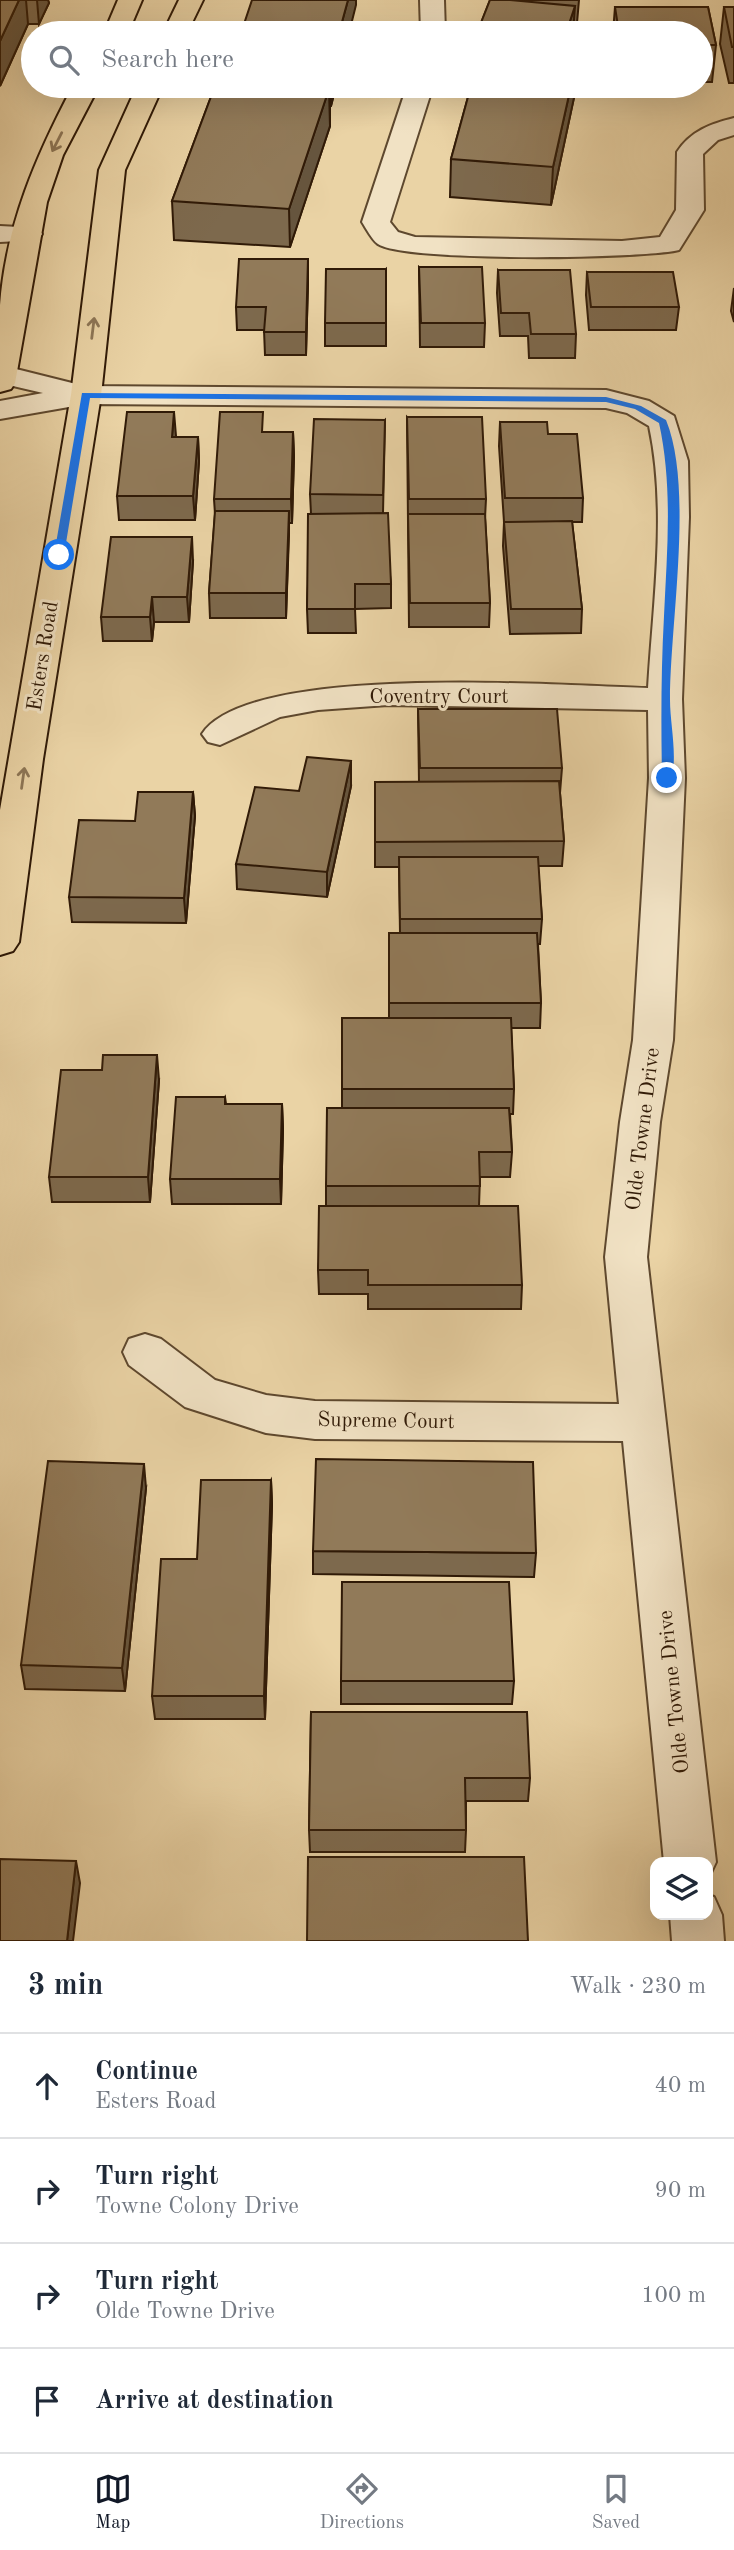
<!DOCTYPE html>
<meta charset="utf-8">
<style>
:root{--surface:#fff;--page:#f2f2f3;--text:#1f2937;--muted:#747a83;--line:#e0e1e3;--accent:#111827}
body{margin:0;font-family:"Old Standard TT",serif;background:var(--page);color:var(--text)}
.controls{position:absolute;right:21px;bottom:21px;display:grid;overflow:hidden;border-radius:14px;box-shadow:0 7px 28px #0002}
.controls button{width:63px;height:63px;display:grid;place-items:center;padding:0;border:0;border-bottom:2px solid var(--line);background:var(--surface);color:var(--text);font:35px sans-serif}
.stop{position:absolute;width:21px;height:21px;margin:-16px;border:5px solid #1a73e8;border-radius:50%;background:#fff}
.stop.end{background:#1a73e8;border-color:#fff;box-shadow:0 2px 7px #0008}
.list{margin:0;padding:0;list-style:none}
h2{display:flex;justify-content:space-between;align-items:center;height:91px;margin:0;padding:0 28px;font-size:30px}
h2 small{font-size:23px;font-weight:400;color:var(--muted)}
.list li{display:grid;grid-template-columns:46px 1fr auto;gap:21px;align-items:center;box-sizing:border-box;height:105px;padding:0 28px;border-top:2px solid var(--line)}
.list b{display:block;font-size:26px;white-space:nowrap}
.list p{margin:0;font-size:23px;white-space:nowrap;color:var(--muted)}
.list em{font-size:23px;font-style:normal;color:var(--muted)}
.icon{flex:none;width:38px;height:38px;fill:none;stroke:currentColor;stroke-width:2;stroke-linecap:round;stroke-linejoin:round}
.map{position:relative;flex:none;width:734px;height:1941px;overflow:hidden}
.search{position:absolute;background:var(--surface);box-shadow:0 7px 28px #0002;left:21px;right:21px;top:21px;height:77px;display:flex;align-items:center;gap:18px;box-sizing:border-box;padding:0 24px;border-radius:38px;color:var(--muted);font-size:26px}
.sheet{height:511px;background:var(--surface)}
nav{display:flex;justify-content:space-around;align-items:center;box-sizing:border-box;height:98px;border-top:2px solid var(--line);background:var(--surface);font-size:19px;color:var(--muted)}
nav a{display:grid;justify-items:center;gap:4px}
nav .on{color:var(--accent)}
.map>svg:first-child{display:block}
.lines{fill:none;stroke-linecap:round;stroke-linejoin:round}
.minor-casing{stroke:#5e482e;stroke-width:4}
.major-casing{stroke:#301a07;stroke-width:4}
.minor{fill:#f1e2c4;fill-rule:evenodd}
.major{fill:#ead3a5;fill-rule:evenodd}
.wall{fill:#7d694d;stroke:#301a07;stroke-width:2}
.shaded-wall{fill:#66553e;stroke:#301a07;stroke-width:2}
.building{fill:#917a59;stroke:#301a07;stroke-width:2}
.oneway{stroke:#8d7656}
.route{fill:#1a73e8}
.labels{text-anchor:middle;stroke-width:6;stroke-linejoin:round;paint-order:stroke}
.street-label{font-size:21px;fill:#301a07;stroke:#f1e2c4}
</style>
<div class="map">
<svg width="734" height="1941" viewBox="0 0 734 1941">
<rect width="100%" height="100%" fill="#ead3a5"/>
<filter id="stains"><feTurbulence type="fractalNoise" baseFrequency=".00286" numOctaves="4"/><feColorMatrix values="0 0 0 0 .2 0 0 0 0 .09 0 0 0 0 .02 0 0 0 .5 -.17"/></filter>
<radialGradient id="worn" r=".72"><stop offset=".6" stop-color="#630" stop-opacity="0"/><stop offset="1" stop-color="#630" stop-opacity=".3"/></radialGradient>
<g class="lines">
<!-- minor casing -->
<g class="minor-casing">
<g id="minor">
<path d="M420 0H444L445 33H421Z"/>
<path d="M407 86H433L390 222 398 232 415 237 622 241 660 237 676 210 677 152C691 131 710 124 734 118V135L718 140 703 154 704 210 679 250C642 259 404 262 378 244 372 240 366 228 362 222Z"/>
<path d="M0 226 38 228 42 234 38 240 0 242Z"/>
<path d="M0 365 84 386 606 390 649 401 674 416 688 461 689 517 682 699 685 778 673 1040 660 1122 647 1257 716 1862 708 1879V1862H664L623 1441 315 1439 266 1433 185 1407 129 1365 123 1352 129 1339 145 1334 161 1339 215 1380 266 1395 315 1401 619 1404 605 1257 620 1122 633 1040 649 778 648 710 388 705 318 710 280 717 220 745 208 742 202 734C249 662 564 686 648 688 653 602 667 510 649 426L627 413 606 408 86 404 0 419V401L43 393 0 383Z"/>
<path d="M708 1895 714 1897 722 1915 724 1941H672L670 1915H708Z"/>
</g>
</g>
<!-- major casing -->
<g class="major-casing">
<g id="major">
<path d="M118 0H142L128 33H104Z"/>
<path d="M179 0H203L187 33H163Z"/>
<path d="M73 86H99L63 155 47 202 15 383 11 389 0 392C0 363 0 334 0 305 6 225 36 156 73 86Z"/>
<path d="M137 86H163L125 170 101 395 43 759 19 942 13 951 0 955V810L71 395 99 170Z"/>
</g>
</g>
<!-- minor -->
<use href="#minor" class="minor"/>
<!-- major -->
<use href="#major" class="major"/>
</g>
<!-- wall -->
<g class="wall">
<path d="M0 0H48L49 3 39 24H28L0 86Z"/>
<path d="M490 0H579L577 23H574L573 33H477Z"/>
<path d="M615 7H708L716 45 712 82H701V33H613Z"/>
<path d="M724 7H734V83H729L720 44Z"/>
<path d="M215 86H336L331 106H330V126L290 247 174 240 172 201Z"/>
<path d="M471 86H575V93L551 205 450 197 451 159Z"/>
<path d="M419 267 485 323 484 347H420Z"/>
<path d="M386 269V346H325V323Z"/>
<path d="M498 270 576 334 575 358H529L528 336H500L497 293Z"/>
<path d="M587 272 679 307 676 330H589L586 295Z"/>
<path d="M308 282 306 355H265L264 330H237L236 307Z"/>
<path d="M734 288V322L731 311Z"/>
<path d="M407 417 486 499 485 518 490 603 489 627H409Z"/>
<path d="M385 420 383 513 391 584V608L355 609 356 633H308L307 609 311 514 310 494Z"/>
<path d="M500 422 548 434 583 498 582 522H572L582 609 581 633 510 634 503 546 504 522 499 446Z"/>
<path d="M264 432H293L294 456 292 523H289L286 618H210L209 593 215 514 214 499Z"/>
<path d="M176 437H198L199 461 195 520H119L117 496Z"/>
<path d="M193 561 189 622H154L152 641H103L101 617Z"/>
<path d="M418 709 562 768 560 793 564 841 562 866H538L542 919 540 944H538L541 1003 540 1028H511L514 1089 513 1114H510L512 1152 510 1177H480L479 1206 522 1285 521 1309H368V1294H319L318 1270 326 1206V1186L342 1108V1018H389V933H400L399 867H375V782H419Z"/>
<path d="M351 786 327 897 237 889 236 864 299 791Z"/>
<path d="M193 792 195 816 186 923 72 922 69 897 135 821Z"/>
<path d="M159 1080 150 1202H52L49 1177Z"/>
<path d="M225 1097 226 1104H282L283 1129 281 1204H172L170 1179Z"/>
<path d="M271 1480 272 1504 265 1719H155L152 1696Z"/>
<path d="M146 1488 125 1691 25 1689 21 1665Z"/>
<path d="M313 1551 536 1553 534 1577 313 1574Z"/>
<path d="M341 1681H514L512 1704H341Z"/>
<path d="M311 1712 530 1778 528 1801H466V1830L465 1852H310L309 1830Z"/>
</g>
<!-- shaded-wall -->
<g class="shaded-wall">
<path d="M19 0H26L28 24 0 86V41Z"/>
<path d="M37 0H48L49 3 39 24Z"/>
<path d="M348 0H356V5L349 33H339Z"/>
<path d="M575 6 573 33H566Z"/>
<path d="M331 86H336L331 106Z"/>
<path d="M571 86H575V93L551 205 553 167Z"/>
<path d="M329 89 330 126 290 247 289 209Z"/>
<path d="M308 259V282L306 355V332Z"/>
<path d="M174 412 176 436 173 461 172 437Z"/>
<path d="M293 432 294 456 292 523 291 499Z"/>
<path d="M198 437 199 461 195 520 193 496Z"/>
<path d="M289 511V535L286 618V593Z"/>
<path d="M192 537 193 561 189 622 187 597Z"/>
<path d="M152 597 154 622 152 641 150 617Z"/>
<path d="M351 761V786L327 897V872Z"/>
<path d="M193 792 195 816 186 923 184 898Z"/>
<path d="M157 1055 159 1080 150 1202 148 1177Z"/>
<path d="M282 1104 283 1129 281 1204 280 1179Z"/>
<path d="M144 1464 146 1488 125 1691 122 1668Z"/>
<path d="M271 1480 272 1504 265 1719 264 1696Z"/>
<path d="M76 1861 80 1883 73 1941H67Z"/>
</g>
<!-- building -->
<g class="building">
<path d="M0 0H19L0 41Z"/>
<path d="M252 0H348L339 33H241Z"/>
<path d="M490 0H510L575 6 566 33H477Z"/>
<path d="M615 7H708L716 45H701V33H619Z"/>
<path d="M724 7H734V47H732Z"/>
<path d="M215 86H275L329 89 289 209 172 201Z"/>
<path d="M471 86H571L553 167 451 159Z"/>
<path d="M239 259H308L306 332H264L266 307H236Z"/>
<path d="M419 267H482L485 323H421Z"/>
<path d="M326 269H386V323H325Z"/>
<path d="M498 270H570L576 334H531L529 313H501Z"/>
<path d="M587 272H673L679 307H591Z"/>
<path d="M127 412H174L172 437H198L193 496H117Z"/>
<path d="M220 412H263L262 432H293L291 499H214Z"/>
<path d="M407 417H482L486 499H409Z"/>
<path d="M314 419 385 420 383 495 310 494Z"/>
<path d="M500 422H547L548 434H577L583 498H505Z"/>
<path d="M215 511H289L286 593H209Z"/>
<path d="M388 513 391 584H355V609H307L308 514Z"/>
<path d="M408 514H485L490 603H410Z"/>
<path d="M572 521 582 609H511L504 522Z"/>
<path d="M111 537H192L187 597H152L150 617H101Z"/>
<path d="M418 709H557L562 768H420Z"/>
<path d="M307 757 351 761 327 872 236 864 255 787 299 791Z"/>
<path d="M559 781 564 841 375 842V782Z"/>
<path d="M138 792H193L184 898 69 897 79 820 135 821Z"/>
<path d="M399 857H538L542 919H400Z"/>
<path d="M389 933H537L541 1003H389Z"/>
<path d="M342 1018H511L514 1089H342Z"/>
<path d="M103 1055H157L148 1177H49L61 1070H102Z"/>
<path d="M176 1097H225V1104H282L280 1179H170Z"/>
<path d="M327 1108H509L512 1152H479L480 1186H326Z"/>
<path d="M319 1206H518L522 1285H368V1270H318Z"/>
<path d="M316 1459 533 1462 536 1553 313 1551Z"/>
<path d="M48 1461 144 1464 122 1668 21 1665Z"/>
<path d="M201 1480H271L264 1696H152L161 1559H197Z"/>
<path d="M342 1582H509L514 1681H341Z"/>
<path d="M311 1712H527L530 1778H465L466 1830H309Z"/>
<path d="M308 1857H524L528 1941H307Z"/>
<path d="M0 1859 76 1861 67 1941H0Z"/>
</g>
<!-- one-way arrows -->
<defs><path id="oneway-shaft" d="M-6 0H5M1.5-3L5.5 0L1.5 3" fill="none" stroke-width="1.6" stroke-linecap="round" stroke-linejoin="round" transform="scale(1.75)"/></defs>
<g class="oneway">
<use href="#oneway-shaft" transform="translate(57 142) rotate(117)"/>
<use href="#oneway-shaft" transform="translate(93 328) rotate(-83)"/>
<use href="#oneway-shaft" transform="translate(23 778) rotate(-82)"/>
</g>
<!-- route -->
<path class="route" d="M82 393 606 397 641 406 666 420C694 488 670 623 670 700 670 724 678 757 671 780L662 778C661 724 661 670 664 616 667 551 673 487 659 423L635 409 606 402 90 398 64 555 59 558 54 555Z"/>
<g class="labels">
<!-- street labels -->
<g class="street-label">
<text transform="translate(42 656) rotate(-81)" y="7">Esters Road</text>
<text x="439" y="703">Coventry Court</text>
<text transform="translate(642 1129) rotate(-83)" y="7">Olde Towne Drive</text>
<text transform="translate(386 1420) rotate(1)" y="7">Supreme Court</text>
<text transform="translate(673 1692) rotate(-96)" y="7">Olde Towne Drive</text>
</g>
</g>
<rect width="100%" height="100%" filter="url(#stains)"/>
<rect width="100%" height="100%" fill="url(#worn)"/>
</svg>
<div class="controls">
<button><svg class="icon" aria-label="layers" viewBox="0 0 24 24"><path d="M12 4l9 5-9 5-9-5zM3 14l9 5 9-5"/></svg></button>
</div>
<div class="stop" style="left:59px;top:555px"></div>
<div class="stop end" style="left:667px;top:778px"></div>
<div class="search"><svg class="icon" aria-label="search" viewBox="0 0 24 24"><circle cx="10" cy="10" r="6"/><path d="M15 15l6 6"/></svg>Search here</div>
</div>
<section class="sheet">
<h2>3 min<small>Walk · 230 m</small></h2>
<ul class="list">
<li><svg class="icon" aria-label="ahead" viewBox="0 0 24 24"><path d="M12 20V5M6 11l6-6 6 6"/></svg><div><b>Continue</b><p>Esters Road</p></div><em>40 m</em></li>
<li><svg class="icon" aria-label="right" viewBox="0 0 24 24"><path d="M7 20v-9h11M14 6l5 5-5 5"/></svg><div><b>Turn right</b><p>Towne Colony Drive</p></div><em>90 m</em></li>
<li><svg class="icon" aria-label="right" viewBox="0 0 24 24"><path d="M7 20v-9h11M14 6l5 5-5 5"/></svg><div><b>Turn right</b><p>Olde Towne Drive</p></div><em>100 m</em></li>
<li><svg class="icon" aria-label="arrive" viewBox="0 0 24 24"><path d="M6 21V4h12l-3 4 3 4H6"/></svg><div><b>Arrive at destination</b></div></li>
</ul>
</section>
<nav>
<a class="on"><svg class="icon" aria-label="map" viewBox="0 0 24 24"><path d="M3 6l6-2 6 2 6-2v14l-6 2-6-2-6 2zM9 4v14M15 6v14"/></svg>Map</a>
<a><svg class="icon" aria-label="directions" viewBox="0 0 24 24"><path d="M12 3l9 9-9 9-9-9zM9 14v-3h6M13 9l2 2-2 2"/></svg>Directions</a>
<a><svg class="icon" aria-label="saved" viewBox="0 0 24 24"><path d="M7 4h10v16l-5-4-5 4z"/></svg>Saved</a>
</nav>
